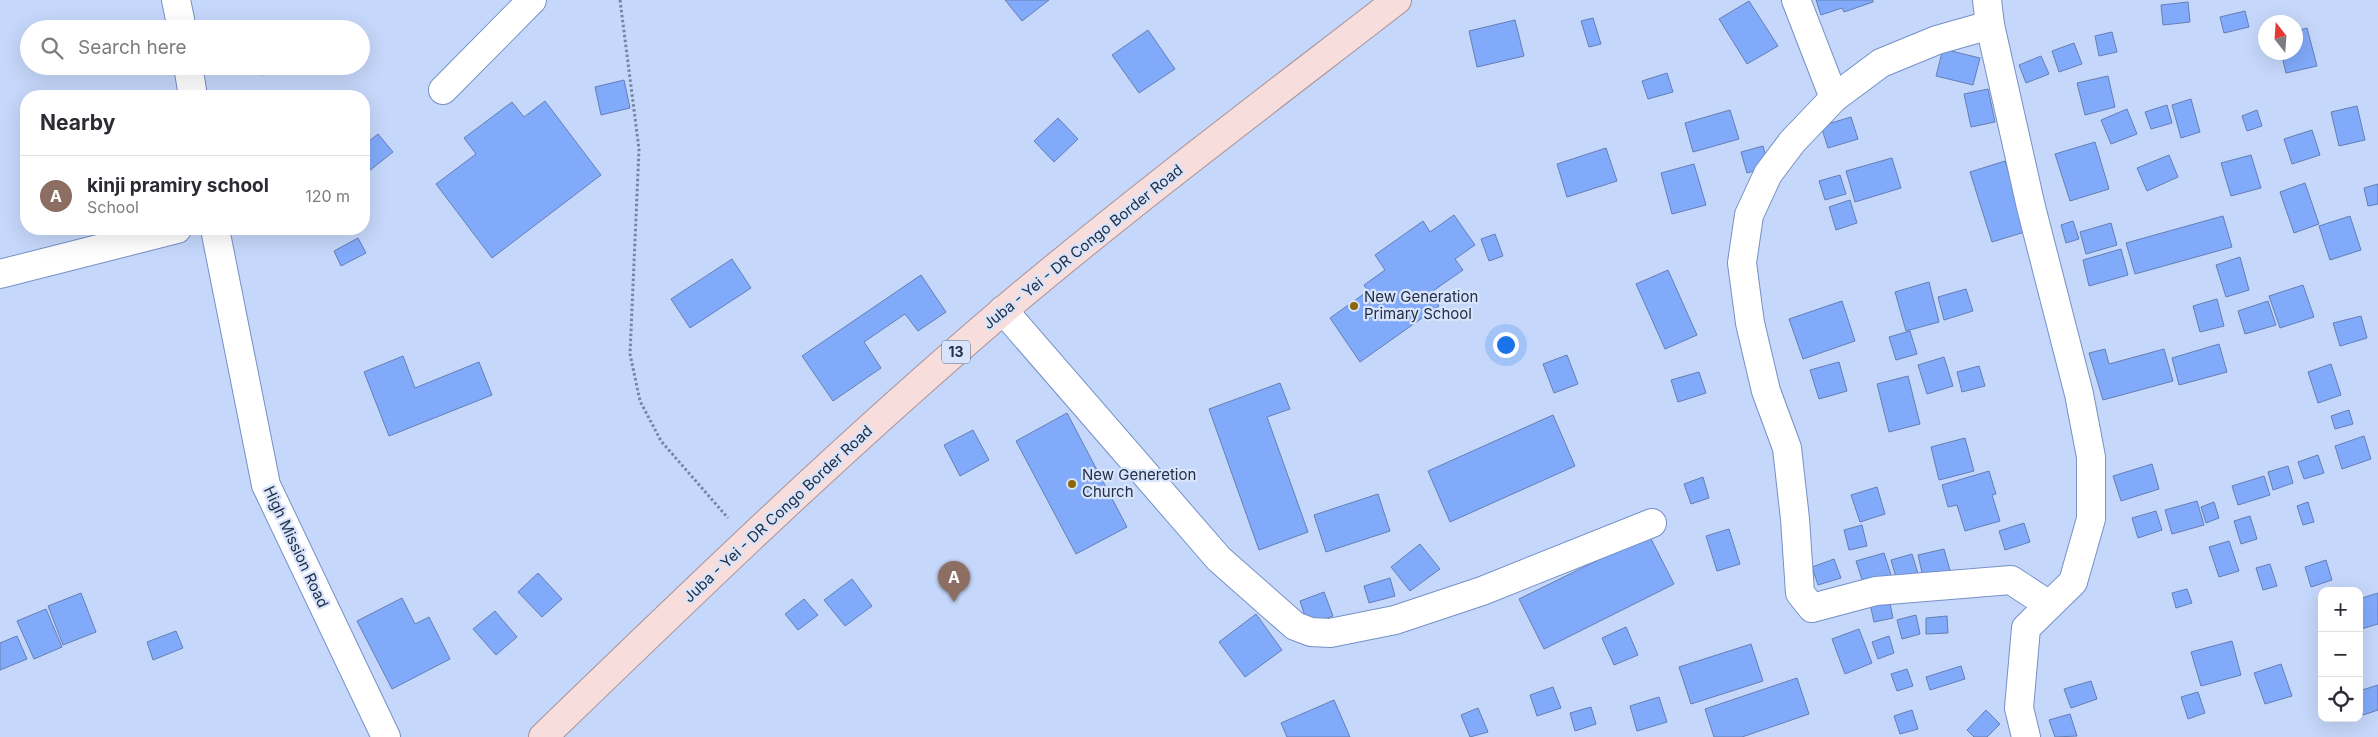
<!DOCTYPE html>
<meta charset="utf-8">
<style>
:root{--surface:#fff;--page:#f2f2f3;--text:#2b2b33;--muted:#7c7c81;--line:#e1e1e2;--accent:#111827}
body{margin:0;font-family:Inter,sans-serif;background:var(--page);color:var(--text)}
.controls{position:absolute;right:15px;bottom:15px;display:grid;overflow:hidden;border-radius:10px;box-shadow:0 5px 20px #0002}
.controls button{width:45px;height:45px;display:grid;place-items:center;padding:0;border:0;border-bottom:1px solid var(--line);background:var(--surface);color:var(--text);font:25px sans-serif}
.compass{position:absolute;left:2258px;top:15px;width:45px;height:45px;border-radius:50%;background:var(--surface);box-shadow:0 5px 20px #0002;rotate:343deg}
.you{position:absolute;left:1505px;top:344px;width:18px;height:18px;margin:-12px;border:4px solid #fff;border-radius:50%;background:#1a73e8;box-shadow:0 0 0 8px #1a73e833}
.badge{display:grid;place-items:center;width:32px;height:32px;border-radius:50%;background:var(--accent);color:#fff;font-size:16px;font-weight:700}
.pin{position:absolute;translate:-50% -41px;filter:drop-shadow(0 1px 2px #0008)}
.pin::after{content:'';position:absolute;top:26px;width:18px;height:15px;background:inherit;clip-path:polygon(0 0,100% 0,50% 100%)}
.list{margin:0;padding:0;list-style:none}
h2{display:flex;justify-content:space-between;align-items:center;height:65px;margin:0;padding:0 20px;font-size:21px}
h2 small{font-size:16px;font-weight:400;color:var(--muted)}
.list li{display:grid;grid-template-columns:32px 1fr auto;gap:15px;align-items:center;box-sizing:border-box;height:80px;padding:0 20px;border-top:1px solid var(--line)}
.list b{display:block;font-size:19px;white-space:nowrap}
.list p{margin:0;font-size:16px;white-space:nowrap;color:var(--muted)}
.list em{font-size:16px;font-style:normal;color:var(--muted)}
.icon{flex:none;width:28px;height:28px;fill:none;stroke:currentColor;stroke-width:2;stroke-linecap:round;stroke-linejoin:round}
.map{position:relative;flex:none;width:2378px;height:737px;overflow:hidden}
.search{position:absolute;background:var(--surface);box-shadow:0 5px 20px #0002;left:20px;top:20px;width:350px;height:55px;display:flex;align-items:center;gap:12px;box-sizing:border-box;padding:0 18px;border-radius:28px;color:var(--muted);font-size:19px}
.panel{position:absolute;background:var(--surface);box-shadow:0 5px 20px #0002;left:20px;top:90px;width:350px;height:145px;border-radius:20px}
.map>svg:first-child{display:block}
.building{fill:#82aafa;stroke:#647fb5}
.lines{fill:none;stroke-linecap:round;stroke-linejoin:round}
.minor-casing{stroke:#7591c7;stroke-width:30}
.major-casing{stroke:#a99297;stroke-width:30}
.path{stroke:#7584a0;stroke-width:3;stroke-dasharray:2.5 2.5;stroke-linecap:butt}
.minor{stroke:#fff;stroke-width:28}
.major{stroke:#f7dddb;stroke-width:28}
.poi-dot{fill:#8d680b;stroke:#d7e4fc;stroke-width:2}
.labels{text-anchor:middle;stroke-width:4.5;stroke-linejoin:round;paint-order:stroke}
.shield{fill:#d7e4fc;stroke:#59657c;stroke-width:1}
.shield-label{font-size:14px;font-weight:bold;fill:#232f45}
.street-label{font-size:15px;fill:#232f45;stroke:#d7e4fc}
.poi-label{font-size:15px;fill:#232f45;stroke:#d7e4fc;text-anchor:start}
</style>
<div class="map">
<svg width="2378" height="737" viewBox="0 0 2378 737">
<rect width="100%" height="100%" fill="#c5d7fa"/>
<!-- building -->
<g class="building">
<path d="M1005 0H1049L1022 21Z"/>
<path d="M1816 0H1873V2L1844 12 1842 8 1821 15Z"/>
<path d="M1749 1 1778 46 1747 64 1719 19Z"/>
<path d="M2188 2 2190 22 2163 25 2161 5Z"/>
<path d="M2245 11 2249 27 2224 33 2220 17Z"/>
<path d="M1593 18 1601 44 1589 47 1581 21Z"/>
<path d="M1515 20 1524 56 1477 67 1469 31Z"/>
<path d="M2307 28 2317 66 2286 73 2281 52H2296V31Z"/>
<path d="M1148 30 1175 69 1139 93 1112 55Z"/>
<path d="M2112 32 2117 52 2099 56 2095 36Z"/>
<path d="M2074 43 2082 64 2059 72 2052 51Z"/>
<path d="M1943 49 1980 58 1973 85 1936 76Z"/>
<path d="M2041 56 2049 74 2026 83 2019 65Z"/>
<path d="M260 66H278L279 70 262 75Z"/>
<path d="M1667 73 1673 92 1648 99 1642 81Z"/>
<path d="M2108 76 2115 107 2085 115 2077 83Z"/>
<path d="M624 80 630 108 601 115 595 87Z"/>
<path d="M1988 89 1995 122 1971 127 1964 94Z"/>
<path d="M2191 99 2200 132 2181 138 2172 105Z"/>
<path d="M545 101 601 175 492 258 436 184 476 154 464 138 512 102 524 117Z"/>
<path d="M2167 105 2172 123 2151 129 2145 112Z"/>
<path d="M2357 106 2365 140 2339 146 2331 112Z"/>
<path d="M2127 109 2137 134 2111 144 2101 120Z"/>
<path d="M1730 110 1739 139 1693 152 1685 123Z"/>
<path d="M2257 110 2262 126 2247 131 2242 116Z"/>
<path d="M1851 117 1858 139 1828 148 1821 126Z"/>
<path d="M1058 118 1078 139 1054 162 1034 141Z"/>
<path d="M2312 130 2320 155 2292 164 2284 139Z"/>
<path d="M378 134 393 152 364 175V145Z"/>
<path d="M2095 142 2109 189 2070 201 2055 154Z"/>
<path d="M1763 146 1769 167 1747 173 1741 152Z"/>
<path d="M1606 148 1617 181 1567 197 1557 164Z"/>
<path d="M2169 155 2178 177 2147 191 2137 168Z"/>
<path d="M2251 155 2261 188 2231 196 2221 163Z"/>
<path d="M1892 158 1901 188 1855 202 1846 171Z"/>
<path d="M2005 161 2028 231 1992 242 1970 172Z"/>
<path d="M1694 164 1706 205 1672 214 1661 173Z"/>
<path d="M1840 175 1846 194 1825 200 1819 181Z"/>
<path d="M2305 183 2319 224 2294 233 2280 192Z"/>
<path d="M2378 184V204L2368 206 2364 188Z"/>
<path d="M1850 200 1857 223 1836 230 1829 207Z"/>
<path d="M1454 215 1475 245 1455 259 1463 270 1430 293 1439 306 1360 362 1330 318 1368 291 1364 285 1385 270 1375 255 1423 221 1430 232Z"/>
<path d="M2223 216 2232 247 2135 274 2126 243Z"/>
<path d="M2350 216 2361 250 2330 260 2319 226Z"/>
<path d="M2073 221 2079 239 2066 243 2061 225Z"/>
<path d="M2111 223 2117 245 2086 254 2080 232Z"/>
<path d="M1495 234 1503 256 1489 261 1481 239Z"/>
<path d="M358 238 366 253 341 266 334 251Z"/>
<path d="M2121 249 2128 275 2089 286 2083 260Z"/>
<path d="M2240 257 2249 290 2226 297 2216 265Z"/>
<path d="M732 259 751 288 690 328 671 299Z"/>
<path d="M1668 270 1697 335 1665 349 1636 284Z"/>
<path d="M921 275 946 312 918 331 905 314 864 342 881 368 833 401 802 356Z"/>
<path d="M1929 282 1939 322 1906 331 1895 292Z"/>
<path d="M2303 285 2314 317 2280 328 2269 296Z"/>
<path d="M1966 289 1973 311 1944 320 1938 297Z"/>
<path d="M2217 299 2224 326 2200 332 2193 306Z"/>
<path d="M1842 301 1855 341 1803 359 1789 319Z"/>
<path d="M2268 301 2276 325 2245 334 2238 311Z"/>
<path d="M2361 316 2367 338 2340 346 2333 323Z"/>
<path d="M1910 331 1917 354 1896 360 1889 337Z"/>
<path d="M2219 344 2227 372 2179 385 2172 358Z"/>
<path d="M2105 349 2109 364 2164 349 2173 381 2103 400 2089 353Z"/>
<path d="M1567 355 1578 384 1554 393 1543 364Z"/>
<path d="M403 356 415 388 479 362 492 395 389 436 364 372Z"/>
<path d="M1944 357 1953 386 1927 394 1918 365Z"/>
<path d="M1839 362 1847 391 1819 399 1810 370Z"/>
<path d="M2331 364 2341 395 2318 403 2308 372Z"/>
<path d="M1979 366 1985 386 1962 392 1957 372Z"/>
<path d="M1699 372 1706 393 1678 402 1671 380Z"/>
<path d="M1908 376 1920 424 1889 432 1877 384Z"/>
<path d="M1280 383 1290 409 1267 417 1308 532 1259 550 1209 409Z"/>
<path d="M2349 410 2353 424 2335 429 2331 416Z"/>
<path d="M1067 413 1127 527 1076 554 1016 441Z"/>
<path d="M1553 415 1575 466 1450 522 1428 471Z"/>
<path d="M973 430 989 460 960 476 944 445Z"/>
<path d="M2364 436 2371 459 2342 469 2335 446Z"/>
<path d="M1965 438 1974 471 1939 480 1931 447Z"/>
<path d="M2318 455 2324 473 2304 479 2298 462Z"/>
<path d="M2152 464 2159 489 2121 501 2113 476Z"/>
<path d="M2288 466 2293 483 2273 490 2268 472Z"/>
<path d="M1989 471 1996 494 1992 495 2000 521 1965 531 1957 505 1948 507 1942 485Z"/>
<path d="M2264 476 2270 495 2238 505 2232 486Z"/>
<path d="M1703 477 1709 498 1691 504 1684 484Z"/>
<path d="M1877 487 1885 514 1860 522 1851 495Z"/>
<path d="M1378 494 1390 531 1326 552 1314 515Z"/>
<path d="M2197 501 2204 525 2172 534 2165 510Z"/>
<path d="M2214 502 2219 518 2206 523 2201 507Z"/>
<path d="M2308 502 2314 522 2303 525 2297 506Z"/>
<path d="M2156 511 2162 530 2138 538 2132 518Z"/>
<path d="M2250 516 2257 539 2241 544 2234 521Z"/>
<path d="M2024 523 2030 542 2005 550 1999 531Z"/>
<path d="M1862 525 1867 546 1849 550 1844 530Z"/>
<path d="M1729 529 1740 564 1717 571 1706 536Z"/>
<path d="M1649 535 1674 584 1544 649 1519 599Z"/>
<path d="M2229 541 2239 571 2219 577 2209 547Z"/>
<path d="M1420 544 1440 569 1410 591 1391 567Z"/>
<path d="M1944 549 1951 574 1924 581 1918 555Z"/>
<path d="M1884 553 1892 578 1864 586 1856 561Z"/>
<path d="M1912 554 1919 577 1898 584 1891 560Z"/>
<path d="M1834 559 1841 578 1818 585 1812 567Z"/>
<path d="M2326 560 2332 580 2311 587 2305 567Z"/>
<path d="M2270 564 2277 586 2263 590 2256 568Z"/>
<path d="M538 573 562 599 542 617 518 592Z"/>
<path d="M1390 578 1395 596 1369 603 1364 586Z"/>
<path d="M852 579 872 606 845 626 824 600Z"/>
<path d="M2187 589 2192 603 2176 608 2172 593Z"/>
<path d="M1324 592 1333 616 1308 625 1300 601Z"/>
<path d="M81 593 96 632 63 645 48 606Z"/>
<path d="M2378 593V624L2361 629 2359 599Z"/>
<path d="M402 598 415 624 429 617 450 659 392 689 357 621Z"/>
<path d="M804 599 818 615 798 630 785 614Z"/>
<path d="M1889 599 1893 618 1874 622 1870 604Z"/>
<path d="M46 609 62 647 34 659 17 621Z"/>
<path d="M495 611 517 637 496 655 473 629Z"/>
<path d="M1256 614 1282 650 1245 677 1219 642Z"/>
<path d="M1916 615 1920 634 1902 639 1897 620Z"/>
<path d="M1947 616 1948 633 1926 634V618Z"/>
<path d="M1626 627 1638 655 1614 665 1602 638Z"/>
<path d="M1859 629 1872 663 1845 674 1832 639Z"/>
<path d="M176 631 183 648 153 660 147 642Z"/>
<path d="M17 636 27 659 0 670V643Z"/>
<path d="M1889 636 1894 653 1878 659 1872 642Z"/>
<path d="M2232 641 2241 675 2201 686 2191 652Z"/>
<path d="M1751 644 1763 681 1691 704 1679 667Z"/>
<path d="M2281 664 2292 696 2265 704 2254 673Z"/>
<path d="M1961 666 1965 679 1930 690 1926 677Z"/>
<path d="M1907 669 1913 686 1897 691 1891 674Z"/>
<path d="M1797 678 1809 714 1742 737H1714L1705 709Z"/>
<path d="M2091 681 2097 699 2071 708 2064 689Z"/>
<path d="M2378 685V710L2360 716 2359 691Z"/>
<path d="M1553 687 1561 708 1537 716 1530 695Z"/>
<path d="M2198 692 2205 713 2188 719 2181 697Z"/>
<path d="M1659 697 1667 722 1637 731 1630 706Z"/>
<path d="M1334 700 1350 737H1287L1281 723Z"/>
<path d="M1591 707 1596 724 1575 731 1570 713Z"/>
<path d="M1478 708 1488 732 1470 737 1461 715Z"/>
<path d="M1912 710 1918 729 1900 734 1894 716Z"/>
<path d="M1986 710 2000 724 1987 737H1974L1967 730Z"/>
<path d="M2070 714 2077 736 2055 737 2049 720Z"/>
</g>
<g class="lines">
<!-- minor casing -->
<g class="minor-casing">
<g id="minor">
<path d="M176 0 182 29"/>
<path d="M1796 0 1834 98"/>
<path d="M1987 0 1990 25 2031 207 2079 394 2091 457V519L2073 582 2026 628 2019 708 2026 737"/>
<path d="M1990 25 1937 40 1881 63 1834 98 1792 142 1768 174 1749 215 1742 263 1750 323 1766 391 1787 448 1795 519 1800 593 1812 608 1876 591 2011 580 2049 605"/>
<path d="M188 66 193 96"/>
<path d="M443 90 532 0"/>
<path d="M215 229 266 485 386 737"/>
<path d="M0 274 177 229"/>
<path d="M1003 310 1219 559 1295 626 1311 632 1330 633 1395 620 1482 591 1652 523"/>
</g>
</g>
<!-- major casing -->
<g class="major-casing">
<path id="major" d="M543 737C694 591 845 445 1005 309 1132 202 1265 102 1397 0"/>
</g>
<!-- path -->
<path class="path" d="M620 0 639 149 630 354 640 401 661 441 728 518"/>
<!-- minor -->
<use href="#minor" class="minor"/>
<!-- major -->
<use href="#major" class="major"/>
</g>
<!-- markers -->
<g class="poi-dot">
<circle cx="1354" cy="306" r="5"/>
<circle cx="1072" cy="484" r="5"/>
</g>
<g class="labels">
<!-- shield labels -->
<rect class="shield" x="942" y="340.5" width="28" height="23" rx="4"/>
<g class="shield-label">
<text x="956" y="357">13</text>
</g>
<!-- street labels -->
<g class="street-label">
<text transform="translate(1083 247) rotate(-39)" y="5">Juba - Yei - DR Congo Border Road</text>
<text transform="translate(778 514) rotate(-43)" y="5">Juba - Yei - DR Congo Border Road</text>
<text transform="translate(296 547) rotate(65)" y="5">High Mission Road</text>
</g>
<!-- poi labels -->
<g class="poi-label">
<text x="1364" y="302">New Generation<tspan x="1364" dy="17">Primary School</tspan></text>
<text x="1082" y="480">New Generetion<tspan x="1082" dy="17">Church</tspan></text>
</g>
</g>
</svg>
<div class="controls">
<button>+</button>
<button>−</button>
<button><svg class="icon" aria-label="locate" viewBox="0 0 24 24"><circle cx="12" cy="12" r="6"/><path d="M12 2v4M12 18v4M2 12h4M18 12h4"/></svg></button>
</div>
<svg class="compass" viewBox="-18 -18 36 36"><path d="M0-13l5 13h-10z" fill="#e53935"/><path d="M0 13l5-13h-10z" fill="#7c7c81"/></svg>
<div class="you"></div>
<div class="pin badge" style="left:954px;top:602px;background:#8d6e63">A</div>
<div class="search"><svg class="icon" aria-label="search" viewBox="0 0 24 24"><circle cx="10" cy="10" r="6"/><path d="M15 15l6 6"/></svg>Search here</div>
<section class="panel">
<h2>Nearby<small></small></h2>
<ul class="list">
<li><span class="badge" style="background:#8d6e63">A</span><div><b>kinji pramiry school</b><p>School</p></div><em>120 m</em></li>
</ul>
</section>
</div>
